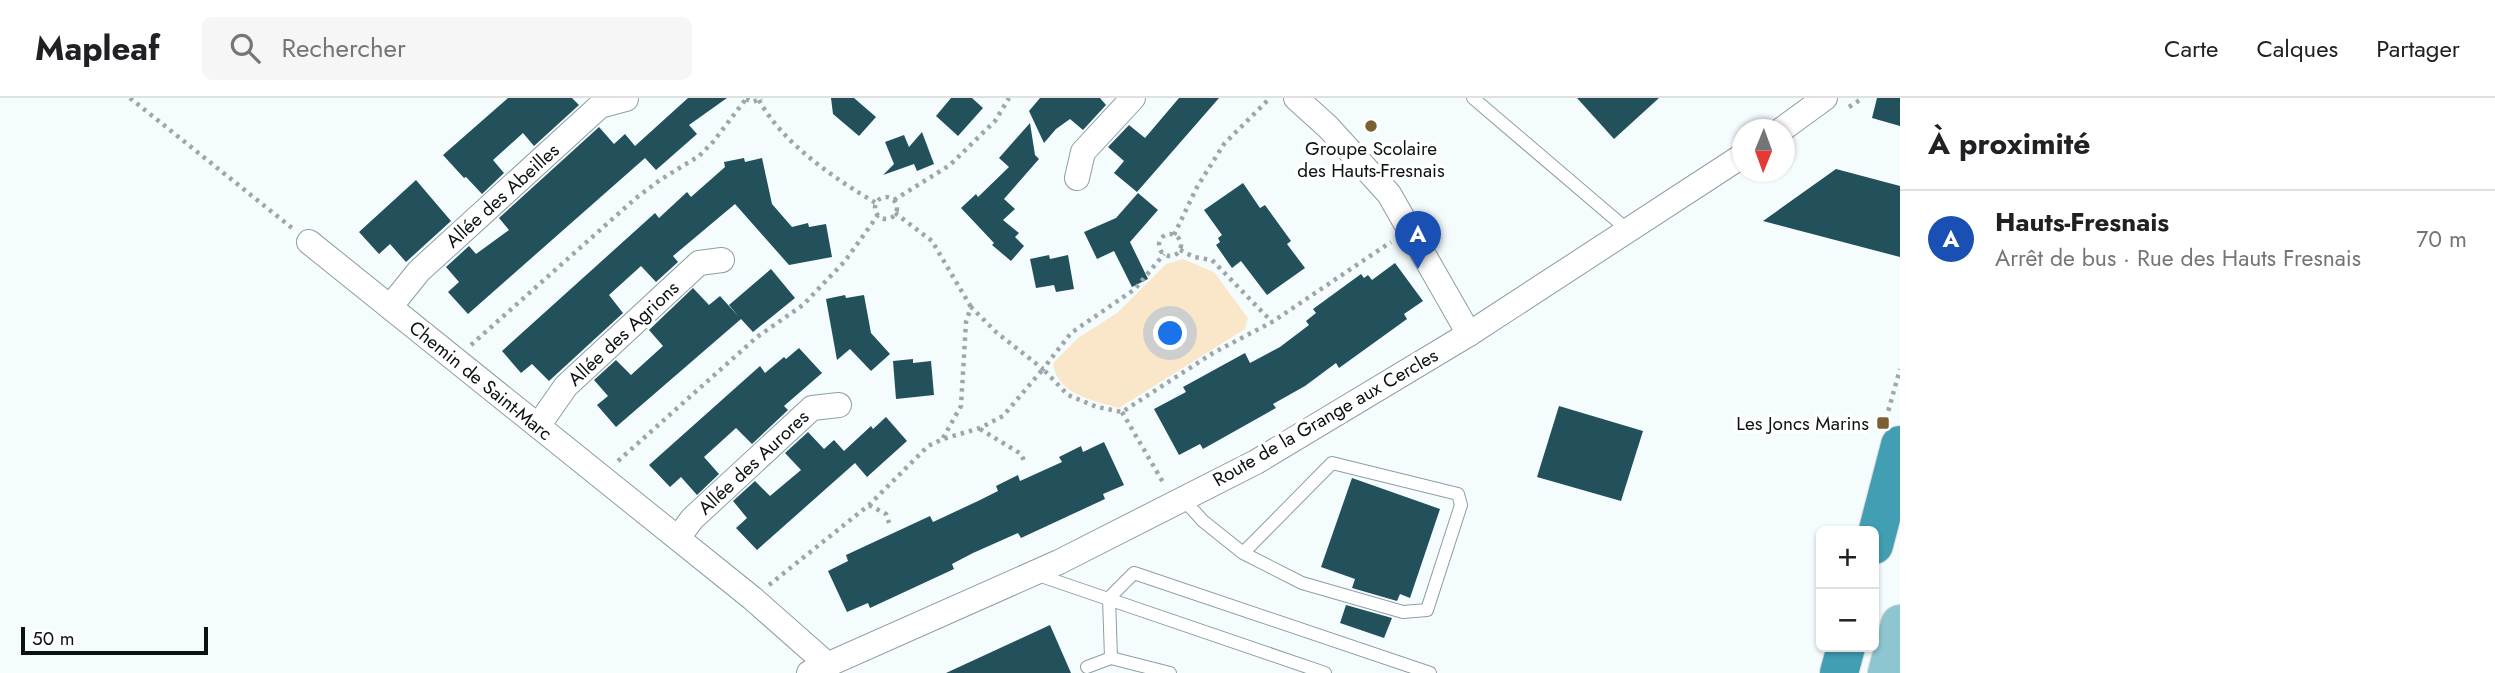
<!DOCTYPE html>
<html lang="fr">
<meta charset="utf-8">
<style>
:root{--surface:#fff;--page:#f6f6f6;--text:#202124;--muted:#757577;--line:#e0e0e0;--accent:#0b8043}
body{margin:0;font-family:Jost,sans-serif;background:var(--page);color:var(--text)}
.controls{position:absolute;right:21px;bottom:21px;display:grid;overflow:hidden;border-radius:10px;box-shadow:0 2px 5px #0004}
.controls button{width:63px;height:63px;display:grid;place-items:center;padding:0;border:0;border-bottom:2px solid var(--line);background:var(--surface);color:var(--text);font:35px sans-serif}
.compass{position:absolute;left:1732px;top:21px;width:63px;height:63px;border-radius:50%;background:var(--surface);box-shadow:0 2px 5px #0004;rotate:181deg}
.scale{position:absolute;left:21px;bottom:18px;width:187px;box-sizing:border-box;padding-left:7px;border:4px solid #0c1213;border-top:0;font-size:19px;line-height:24px;white-space:nowrap;color:#0c1213;-webkit-text-stroke:5px #fff;paint-order:stroke}
.you{position:absolute;left:1171px;top:236px;width:24px;height:24px;margin:-18px;border:5px solid #fff;border-radius:50%;background:#1a73e8;box-shadow:0 0 0 10px #1a73e833}
.badge{display:grid;place-items:center;width:46px;height:46px;border-radius:50%;background:var(--accent);color:#fff;font-size:23px;font-weight:700}
.pin{position:absolute;translate:-50% -58px;filter:drop-shadow(0 2px 4px #0008)}
.pin::after{content:'';position:absolute;top:37px;width:24px;height:21px;background:inherit;clip-path:polygon(0 0,100% 0,50% 100%)}
.list{margin:0;padding:0;list-style:none}
h2{display:flex;justify-content:space-between;align-items:center;height:91px;margin:0;padding:0 28px;font-size:30px}
h2 small{font-size:23px;font-weight:400;color:var(--muted)}
.list li{display:grid;grid-template-columns:46px 1fr auto;gap:21px;align-items:center;box-sizing:border-box;height:98px;padding:0 28px;border-top:2px solid var(--line)}
.list b{display:block;font-size:26px;white-space:nowrap}
.list p{margin:0;font-size:23px;white-space:nowrap;color:var(--muted)}
.list em{font-size:23px;font-style:normal;color:var(--muted)}
.icon{flex:none;width:38px;height:38px;fill:none;stroke:currentColor;stroke-width:2;stroke-linecap:round;stroke-linejoin:round}
.map{position:relative;flex:none;width:1900px;height:575px;overflow:hidden}
header{display:flex;align-items:center;gap:42px;box-sizing:border-box;height:98px;padding:0 35px;background:var(--surface);border-bottom:2px solid var(--line)}
header strong{font-size:33px}
nav{display:flex;gap:38px;margin-inline-start:auto;font-size:24px}
.search{width:490px;height:63px;background:var(--page);display:flex;align-items:center;gap:18px;box-sizing:border-box;padding:0 24px;border-radius:10px;color:var(--muted);font-size:26px}
main{display:flex}
aside{flex:1;background:var(--surface)}
.map>svg:first-child{display:block}
.green{fill:#fae7ca}
.building{fill:#22505b}
.lines{fill:none;stroke-linecap:round;stroke-linejoin:round}
.lane-casing{stroke:#8e9ea2;stroke-width:14}
.street-casing{stroke:#8e9ea2;stroke-width:26}
.primary-casing{stroke:#d8d9d9;stroke-width:40}
.highway-casing{stroke:#d8d9d9;stroke-width:40}
.path{stroke:#9fa6a8;stroke-width:4.5;stroke-dasharray:3.5 5;stroke-linecap:butt}
.lane{stroke:#fff;stroke-width:12}
.street{stroke:#fff;stroke-width:24}
.primary{stroke:#8dc5d1;stroke-width:38}
.highway{stroke:#419eb3;stroke-width:38}
.poi-dot{fill:#7b6032;stroke:#fff;stroke-width:2.5}
.labels{text-anchor:middle;stroke-width:7;stroke-linejoin:round;paint-order:stroke}
.poi-label{font-size:19px;fill:#0c1213;stroke:#fff}
.street-label{font-size:19px;fill:#0c1213;stroke:#fff}
</style>
<header>
<strong>Mapleaf</strong>
<div class="search"><svg class="icon" aria-label="search" viewBox="0 0 24 24"><circle cx="10" cy="10" r="6"/><path d="M15 15l6 6"/></svg>Rechercher</div>
<nav><a>Carte</a><a>Calques</a><a>Partager</a></nav>
</header>
<main>
<div class="map">
<svg width="1900" height="575" viewBox="0 0 1900 575">
<rect width="100%" height="100%" fill="#f5fcfe"/>
<!-- green -->
<path class="green" d="M1183 161 1214 174 1248 220 1245 231 1119 310C1094 303 1056 296 1053 265L1078 240 1117 215 1166 166Z"/>
<!-- building -->
<g class="building">
<path d="M508 0H572L579 7 534 48 523 35 493 62 504 75 482 96 466 79 464 80 443 57Z"/>
<path d="M688 0H727L689 27 697 36 656 72 645 60 468 216 448 194 459 184 446 169 469 148 476 156 509 132 499 120 599 29 614 46 625 36 635 48Z"/>
<path d="M831 0H854L876 19 859 38 833 16Z"/>
<path d="M951 0H972L983 10 958 38 936 18Z"/>
<path d="M1040 0H1100L1106 7 1083 32 1070 21 1056 31 1044 45 1029 13Z"/>
<path d="M1179 0H1219L1137 94 1114 75 1124 63 1108 49 1129 27 1145 40Z"/>
<path d="M1577 0H1659L1614 41Z"/>
<path d="M1877 0H1900V28L1872 20Z"/>
<path d="M1030 25 1035 57 1039 61 1004 101 1015 111 1003 122 1019 135 1015 139 1024 148 1011 163 992 147 994 145 961 110 976 96 978 99 1009 69 999 60Z"/>
<path d="M922 34 934 66 917 73 914 66 883 77 894 66 885 44 904 37 909 49Z"/>
<path d="M744 60 745 64 762 60 772 106 792 129 808 125 809 129 826 126 832 159 789 167 735 106 673 158 678 164 656 184 641 168 609 197 623 215 549 283 532 266 521 275 502 253 655 115 659 120 687 94 691 99 725 69 724 64Z"/>
<path d="M1836 71 1900 88V159L1763 123Z"/>
<path d="M416 82 451 123 406 164 390 146 379 156 359 134Z"/>
<path d="M1243 85 1260 110 1265 107 1291 143 1287 146 1305 170 1267 197 1241 163 1232 170 1216 147 1220 144 1218 140 1222 137 1204 112Z"/>
<path d="M1138 95 1158 112 1130 144 1148 181 1132 189 1114 153 1097 161 1084 134 1116 120Z"/>
<path d="M1049 157 1050 161 1068 157 1074 191 1056 194 1054 187 1036 190 1030 161Z"/>
<path d="M1395 165 1423 203 1404 216 1407 221 1339 270 1336 265 1305 288 1273 306 1276 310 1203 351 1200 346 1179 357 1154 311 1186 294 1183 289 1245 255 1250 265 1280 249 1309 227 1306 223 1316 215 1313 211 1361 176 1364 180 1368 177 1372 182Z"/>
<path d="M771 171 795 200 753 234 741 221 616 329 597 307 608 298 594 282 616 262 631 277 663 248 649 232 693 190 709 207 720 198 739 219 729 207Z"/>
<path d="M845 197 846 200 864 197 871 235 890 256 871 273 850 251 837 262 826 201Z"/>
<path d="M799 250 822 275 784 308 788 312 752 346 736 330 704 359 719 376 697 397 681 379 670 389 649 367 760 268 765 275 784 259 786 261Z"/>
<path d="M913 261V265L931 263 934 297 896 301 893 263Z"/>
<path d="M1559 308 1643 333 1621 403 1537 379Z"/>
<path d="M886 319 907 343 867 379 855 365 757 452 736 430 747 420 733 403 755 383 770 398 801 372 785 355 808 334 824 351 834 342 844 353 871 328 873 331Z"/>
<path d="M1104 344 1124 387 1103 396 1105 401 1021 440 1018 435 973 455 952 466 954 471 870 510 868 505 847 514 828 473 848 463 846 457 930 418 933 424 978 403 998 393 996 388 1018 377 1020 383 1062 364 1059 359 1081 348 1083 354Z"/>
<path d="M1352 380 1440 411 1410 500 1400 496 1397 503 1352 490 1355 481 1321 469Z"/>
<path d="M1346 507 1392 520 1384 540 1340 525Z"/>
<path d="M1050 527 1071 575H946Z"/>
</g>
<g class="lines">
<!-- lane casing -->
<g class="lane-casing">
<g id="lane">
<path d="M1473 0 1629 133"/>
<path d="M1183 401 1203 423 1243 455 1332 365 1458 396 1461 407 1427 512 1403 514 1302 485 1243 455"/>
<path d="M1038 477 1325 575"/>
<path d="M1111 560 1109 500 1134 475 1430 575"/>
<path d="M1087 569 1111 560 1170 575"/>
</g>
</g>
<!-- street casing -->
<g class="street-casing">
<g id="street">
<path d="M1296 0 1328 29 1389 96 1469 236"/>
<path d="M1781 32 1825 0"/>
<path d="M1077 80 1083 54 1133 0"/>
<path d="M309 144 752 500 828 567"/>
<path d="M390 209 419 173 600 8 626 1"/>
<path d="M538 328 566 288 699 165 722 162"/>
<path d="M678 440 692 421 812 310 839 307"/>
<path d="M809 575 1059 464 1256 364 1469 236 1742 58"/>
</g>
</g>
<!-- primary casing -->
<g class="primary-casing">
<path id="primary" d="M1887 575 1900 526"/>
</g>
<!-- highway casing -->
<g class="highway-casing">
<g id="highway">
<path d="M1874 447 1900 347"/>
<path d="M1839 575 1846 549"/>
</g>
</g>
<!-- path -->
<g class="path">
<path d="M130 0 292 130"/>
<path d="M746 1 753 4 762 0"/>
<path d="M759 2C782 45 835 81 876 105"/>
<path d="M1849 9 1863 0"/>
<circle cx="886" cy="110" r="11"/>
<path d="M894 102 950 67 995 23 1009 0"/>
<path d="M895 115 932 143 971 209"/>
<circle cx="1170" cy="147" r="11"/>
<path d="M1174 137 1197 89 1224 46 1270 0"/>
<path d="M1180 152 1194 159 1212 162 1272 224"/>
<path d="M471 247 636 100 660 82 699 58 713 44 746 1"/>
<path d="M1122 314 1164 386"/>
<path d="M1886 321 1900 271"/>
<path d="M980 331 1021 356 1025 365"/>
<path d="M943 340 961 308 966 224 971 209 996 234 1043 271 1071 235 1135 191 1164 156"/>
<path d="M618 363 757 239 803 207 845 163 878 117"/>
<path d="M869 407 886 416 889 425"/>
<path d="M769 487 869 407 928 348 943 341 980 330 1003 318 1043 271 1068 297 1097 309 1122 314 1213 255 1272 224 1391 144"/>
</g>
<!-- lane -->
<use href="#lane" class="lane"/>
<!-- street -->
<use href="#street" class="street"/>
<!-- primary -->
<use href="#primary" class="primary"/>
<!-- highway -->
<use href="#highway" class="highway"/>
</g>
<!-- markers -->
<g class="poi-dot">
<circle cx="1371" cy="28" r="7"/>
<rect x="1876" y="318" width="14" height="14" rx="3.5"/>
</g>
<g class="labels">
<!-- poi labels -->
<g class="poi-label">
<text x="1371" y="57">Groupe Scolaire<tspan x="1371" dy="22">des Hauts-Fresnais</tspan></text>
<text x="1869" y="332" text-anchor="end">Les Joncs Marins</text>
</g>
<!-- street labels -->
<g class="street-label">
<text transform="translate(502 97) rotate(-42)" y="7">Allée des Abeilles</text>
<text transform="translate(623 235) rotate(-43)" y="7">Allée des Agrions</text>
<text transform="translate(481 282) rotate(39)" y="7">Chemin de Saint-Marc</text>
<text transform="translate(1325 319) rotate(-30)" y="7">Route de la Grange aux Cercles</text>
<text transform="translate(753 364) rotate(-43)" y="7">Allée des Aurores</text>
</g>
</g>
</svg>
<div class="controls">
<button>+</button>
<button>−</button>
</div>
<svg class="compass" viewBox="-18 -18 36 36"><path d="M0-13l5 13h-10z" fill="#e53935"/><path d="M0 13l5-13h-10z" fill="#757577"/></svg>
<div class="scale">50 m</div>
<div class="you"></div>
<div class="pin badge" style="left:1418px;top:171px;background:#1a4fb4">A</div>
</div>
<aside>
<h2>À proximité<small></small></h2>
<ul class="list">
<li><span class="badge" style="background:#1a4fb4">A</span><div><b>Hauts-Fresnais</b><p>Arrêt de bus · Rue des Hauts Fresnais</p></div><em>70 m</em></li>
</ul>
</aside>
</main>
